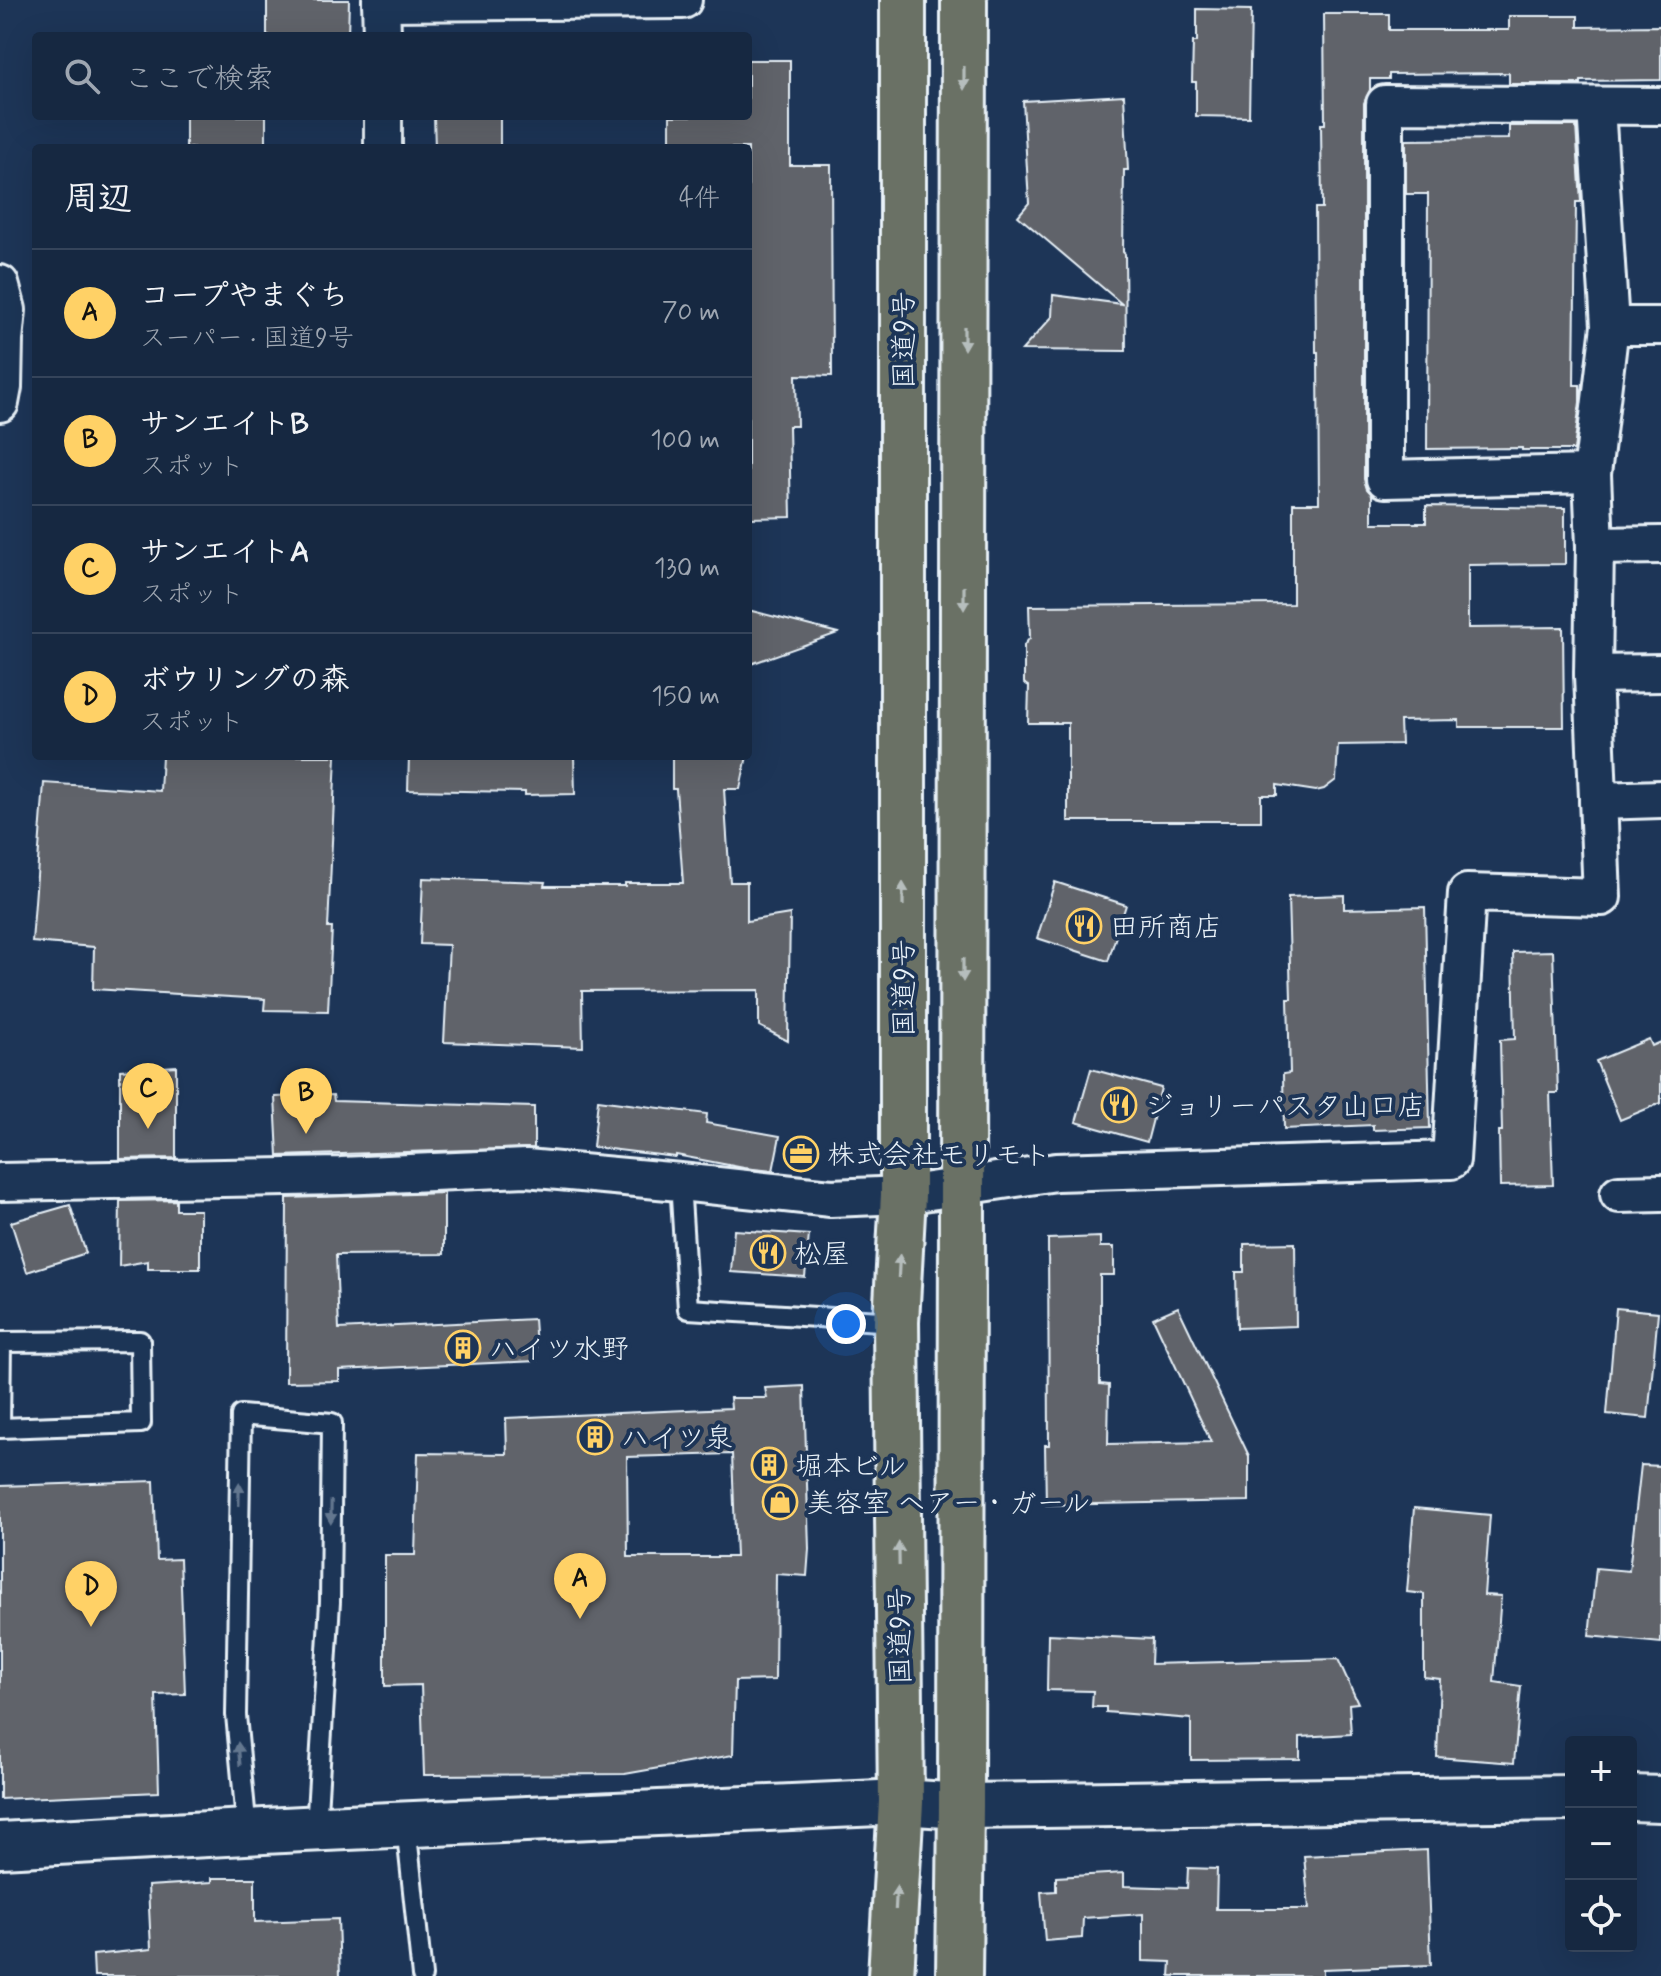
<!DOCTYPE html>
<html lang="ja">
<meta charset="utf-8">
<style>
:root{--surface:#162841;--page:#1f3048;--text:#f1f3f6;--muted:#9ea6b1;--line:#35445a;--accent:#ffd166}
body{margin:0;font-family:Mynerve,"Klee One",sans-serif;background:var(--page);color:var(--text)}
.controls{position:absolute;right:24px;bottom:24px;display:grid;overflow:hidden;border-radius:8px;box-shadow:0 8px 32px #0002}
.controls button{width:72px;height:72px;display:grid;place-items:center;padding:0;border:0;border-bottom:2px solid var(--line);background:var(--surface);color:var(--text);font:40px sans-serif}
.you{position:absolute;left:846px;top:1324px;width:28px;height:28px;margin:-20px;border:6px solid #fff;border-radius:50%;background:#1a73e8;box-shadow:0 0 0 12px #1a73e833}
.badge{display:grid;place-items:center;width:52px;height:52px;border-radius:50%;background:var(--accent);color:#111;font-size:26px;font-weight:700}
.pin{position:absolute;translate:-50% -66px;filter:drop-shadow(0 2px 4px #0008)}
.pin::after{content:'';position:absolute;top:42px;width:28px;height:24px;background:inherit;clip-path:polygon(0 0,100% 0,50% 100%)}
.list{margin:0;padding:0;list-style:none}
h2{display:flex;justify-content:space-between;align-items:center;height:104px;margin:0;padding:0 32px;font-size:34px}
h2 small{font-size:26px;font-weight:400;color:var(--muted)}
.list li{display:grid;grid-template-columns:52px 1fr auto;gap:24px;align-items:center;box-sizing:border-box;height:128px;padding:0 32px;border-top:2px solid var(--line)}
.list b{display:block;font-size:30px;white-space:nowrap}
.list p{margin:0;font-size:26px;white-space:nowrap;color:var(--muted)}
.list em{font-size:26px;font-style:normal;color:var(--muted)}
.icon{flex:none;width:44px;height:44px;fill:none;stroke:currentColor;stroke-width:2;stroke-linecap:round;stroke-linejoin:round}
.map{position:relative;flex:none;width:1661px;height:1976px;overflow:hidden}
.search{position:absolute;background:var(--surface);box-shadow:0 8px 32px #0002;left:32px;top:32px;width:720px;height:88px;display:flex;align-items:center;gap:20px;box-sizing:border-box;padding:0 28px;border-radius:8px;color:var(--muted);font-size:30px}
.panel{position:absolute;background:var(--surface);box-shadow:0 8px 32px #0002;left:32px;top:144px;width:720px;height:616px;border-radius:8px}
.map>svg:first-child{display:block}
.building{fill:#60646b;stroke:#e8f1f8;stroke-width:2;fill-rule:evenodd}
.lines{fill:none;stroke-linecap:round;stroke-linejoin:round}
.service-casing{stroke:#e8f1f8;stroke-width:24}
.minor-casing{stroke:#e8f1f8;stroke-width:42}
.tertiary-casing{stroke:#e8f1f8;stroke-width:50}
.trunk-casing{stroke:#e8f1f8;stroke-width:50}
.service{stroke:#1d3557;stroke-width:18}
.minor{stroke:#1d3557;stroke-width:36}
.tertiary{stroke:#1d3557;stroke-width:44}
.trunk{stroke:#6b7165;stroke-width:44}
.oneway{fill:#b6bebd}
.oneway2{fill:#64778f}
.labels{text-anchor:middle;stroke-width:8;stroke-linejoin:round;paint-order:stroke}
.street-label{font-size:28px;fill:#e8f1f8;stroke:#1d3557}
.poi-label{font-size:28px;fill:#e8f1f8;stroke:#1d3557;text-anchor:start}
</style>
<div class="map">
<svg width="1661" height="1976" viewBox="0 0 1661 1976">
<rect width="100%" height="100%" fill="#1d3557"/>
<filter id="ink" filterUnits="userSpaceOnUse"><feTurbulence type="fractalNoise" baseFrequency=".0125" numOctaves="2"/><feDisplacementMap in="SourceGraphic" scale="16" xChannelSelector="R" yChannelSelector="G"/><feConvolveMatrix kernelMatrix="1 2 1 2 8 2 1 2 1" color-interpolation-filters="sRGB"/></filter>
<g filter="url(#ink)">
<!-- building -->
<g class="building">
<path d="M267 0H349L348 36H267Z"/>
<path d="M1197 9 1251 10 1249 117 1196 116V82H1192L1193 42H1197Z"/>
<path d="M1324 14H1389V30H1509V16H1578V27L1661 26V80L1581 81V84H1509V73L1389 74V79H1370V90L1364 103V479L1367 489 1372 494V523H1426V506L1565 508V564L1468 565V628L1563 627 1564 727H1459V720L1400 721 1401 744 1338 745 1336 780 1324 789 1316 791 1277 785V795H1261V821H1068V723H1028L1029 686 1024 683V645L1030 638 1029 606 1293 604V503H1319L1318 352H1316L1315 208H1322L1321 124H1325Z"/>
<path d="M748 60H790V165H831L832 376 796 375 797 426H789L791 517 748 518V148H670V116H748Z"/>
<path d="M1124 95 1128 170H1124L1123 252 1125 254 1126 351 1022 350 1052 317 1053 295 1122 304 1018 216 1029 203 1023 101Z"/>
<rect x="186" y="116" width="80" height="32"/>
<path d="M434 116H500V148H435Z"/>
<path d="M1509 126H1576L1581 202H1576L1574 385H1580V402L1574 450H1522V448L1427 449 1428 194H1406V140L1509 139Z"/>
<path d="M748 610 838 633 748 665Z"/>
<path d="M162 756H336L328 928H332L328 1011 264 1010 265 999 93 989 94 947 32 942 44 783 160 791Z"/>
<path d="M409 756H574L575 794 525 795V792L408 790Z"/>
<path d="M672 756H747L740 789H724L730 882H747V921L790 914 788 1041 759 1026V990L582 991 583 1047 444 1042 449 945 420 944 423 878 545 882 544 886H625V883H683L676 789H672Z"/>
<path d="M1055 882 1126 905 1108 961 1037 938Z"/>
<path d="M1344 895V909L1425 907 1430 1128 1373 1130V1125L1284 1129 1283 1074 1290 1073 1288 999H1291L1288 897Z"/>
<path d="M1553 951 1558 1093H1550L1553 1185 1500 1186 1499 1131H1502L1500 1040 1515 1039 1513 952Z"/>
<path d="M1649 1039 1652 1046 1661 1042V1103L1620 1120 1596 1061Z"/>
<path d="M176 1066V1158L120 1159V1070Z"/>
<path d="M1091 1069 1161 1088 1147 1142 1076 1122Z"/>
<path d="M333 1095 334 1101 534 1107V1148L278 1156 275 1097Z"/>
<path d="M598 1100 707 1114 706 1123 780 1136 773 1171 744 1168 676 1155V1157L593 1147Z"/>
<path d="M444 1193V1254L336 1255 339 1329 534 1319 537 1361 339 1370V1381L286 1382 287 1198Z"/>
<path d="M176 1200V1210H200V1269H148V1261L119 1266 120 1201Z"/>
<path d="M70 1205 86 1253 27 1272 11 1222Z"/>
<path d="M734 1230 809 1235 805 1277 731 1272Z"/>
<path d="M1100 1237V1247H1114V1275H1100V1384L1109 1385 1108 1444 1211 1442 1153 1318 1178 1307 1249 1456V1501L1046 1505 1045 1445H1049L1048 1239Z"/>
<path d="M1295 1243 1296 1326 1237 1328 1236 1272H1244V1244Z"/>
<path d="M1616 1308 1658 1312 1648 1418 1607 1414Z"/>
<path d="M804 1386 809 1549 807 1576 776 1574 775 1680 735 1681 733 1755 625 1774 424 1775 421 1685 385 1686V1555H415L418 1453 507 1454 506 1418 731 1408 730 1398H767L765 1388ZM732 1454 736 1557H628L627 1457Z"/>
<path d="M1641 1465 1661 1466V1643L1589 1636 1596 1568 1629 1571Z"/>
<path d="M154 1481 157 1560 180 1559 185 1694 156 1695 159 1792 0 1799V1486Z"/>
<path d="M1414 1508 1490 1515 1484 1595 1501 1596 1494 1682 1521 1686 1514 1763 1437 1757 1440 1679 1424 1677V1594L1407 1592Z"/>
<path d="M1048 1634 1152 1639 1151 1664 1338 1659 1358 1703 1349 1704 1351 1734 1300 1737V1759L1191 1760V1719L1106 1712V1707H1092L1093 1691 1047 1690Z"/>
<path d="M1427 1850 1431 1965 1323 1969V1976H1170L1171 1962 1143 1961V1914L1083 1918 1082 1938 1045 1941 1041 1892 1056 1891V1877L1124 1873V1886L1187 1888 1188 1868 1217 1869 1216 1909H1309L1304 1856Z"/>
<path d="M212 1878H255V1922L338 1919 340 1976H94L93 1955 151 1949 148 1886 212 1882Z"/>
</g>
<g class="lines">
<!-- service casing -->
<g class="service-casing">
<g id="service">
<path d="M680 1182 688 1309 896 1322"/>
<path d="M0 1428 141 1423 140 1341 1 1342 0 1428"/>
<path d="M406 1825 422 1976"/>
<path d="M247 1832 236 1715 241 1415 332 1423 330 1602 316 1828"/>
</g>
</g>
<!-- minor casing -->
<g class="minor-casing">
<g id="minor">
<path d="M381 0 382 36"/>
<path d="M381 2 683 0"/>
<path d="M383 116V148"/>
<path d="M0 284 7 310 4 340 3 387 0 403"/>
<path d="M1610 326H1661"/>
<path d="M1592 474 1385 479V104L1661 106"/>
<path d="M1595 546 1661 545"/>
<path d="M1593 674 1661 673"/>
<path d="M1598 801 1661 799"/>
<path d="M0 1182 341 1176 526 1168 680 1182 831 1198 903 1195 1056 1172 1451 1160 1467 893 1602 897 1593 674 1595 546 1592 474 1610 326 1596 107"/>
<path d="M1619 1194 1661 1193"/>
</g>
</g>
<!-- tertiary casing -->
<g class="tertiary-casing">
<g id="tertiary">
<path d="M1631 1798 1661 1799"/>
<path d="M0 1845 303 1829 901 1802 961 1806 1571 1798"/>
</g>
</g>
<!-- trunk casing -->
<g class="trunk-casing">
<g id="trunk">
<path d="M891 1976 901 1802 896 1322 903 1195V0"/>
<path d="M959 1976 961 1806 964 0"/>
</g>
</g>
<!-- service -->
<use href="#service" class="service"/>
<!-- minor -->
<use href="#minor" class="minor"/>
<!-- tertiary -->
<use href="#tertiary" class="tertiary"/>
<!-- trunk -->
<use href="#trunk" class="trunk"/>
</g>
<!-- one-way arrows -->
<defs><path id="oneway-solid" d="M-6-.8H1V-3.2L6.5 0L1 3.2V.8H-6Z" transform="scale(2)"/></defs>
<g class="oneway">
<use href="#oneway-solid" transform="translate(964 78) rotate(90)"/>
<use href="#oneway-solid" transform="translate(964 338) rotate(90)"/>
<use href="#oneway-solid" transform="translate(964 598) rotate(90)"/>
<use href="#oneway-solid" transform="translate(903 894) rotate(-90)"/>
<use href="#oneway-solid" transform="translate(963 970) rotate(90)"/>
<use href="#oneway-solid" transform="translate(899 1266) rotate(-87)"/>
<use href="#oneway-solid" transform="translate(899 1554) rotate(-91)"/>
<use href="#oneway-solid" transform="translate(896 1898) rotate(-87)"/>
</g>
<g class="oneway2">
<use href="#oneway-solid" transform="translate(239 1494) rotate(-89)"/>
<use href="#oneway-solid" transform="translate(331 1512) rotate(91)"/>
<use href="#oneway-solid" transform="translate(239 1754) rotate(-95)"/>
</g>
</g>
<!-- icons -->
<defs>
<g id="restaurant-ring" transform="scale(1.8)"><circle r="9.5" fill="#1d3557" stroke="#ffd166" stroke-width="1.5"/><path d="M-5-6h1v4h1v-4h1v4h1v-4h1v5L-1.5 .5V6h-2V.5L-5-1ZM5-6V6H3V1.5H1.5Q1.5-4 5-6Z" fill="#ffd166"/></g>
<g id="office-ring" transform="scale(1.8)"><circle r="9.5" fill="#1d3557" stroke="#ffd166" stroke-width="1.5"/><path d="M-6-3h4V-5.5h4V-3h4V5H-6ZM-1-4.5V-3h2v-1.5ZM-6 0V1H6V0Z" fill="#ffd166"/></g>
<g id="building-ring" transform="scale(1.8)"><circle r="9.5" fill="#1d3557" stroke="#ffd166" stroke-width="1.5"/><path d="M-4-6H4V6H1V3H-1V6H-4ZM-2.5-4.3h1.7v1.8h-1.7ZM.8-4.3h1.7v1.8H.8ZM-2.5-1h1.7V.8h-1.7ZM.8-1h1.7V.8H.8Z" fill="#ffd166"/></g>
<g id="shop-ring" transform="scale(1.8)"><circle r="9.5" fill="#1d3557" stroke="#ffd166" stroke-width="1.5"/><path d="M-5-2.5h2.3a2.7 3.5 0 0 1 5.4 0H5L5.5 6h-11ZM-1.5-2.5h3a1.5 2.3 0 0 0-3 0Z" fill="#ffd166"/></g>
</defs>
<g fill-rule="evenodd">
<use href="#restaurant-ring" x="1084" y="926"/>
<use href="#restaurant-ring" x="1119" y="1105"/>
<use href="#office-ring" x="801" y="1154"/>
<use href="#restaurant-ring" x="768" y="1253"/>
<use href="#building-ring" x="463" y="1348"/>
<use href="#building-ring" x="595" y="1437"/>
<use href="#building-ring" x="769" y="1465"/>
<use href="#shop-ring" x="780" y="1502"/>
</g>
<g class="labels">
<!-- street labels -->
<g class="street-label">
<text transform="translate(903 340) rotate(-90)" y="10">国道9号</text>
<text transform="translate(903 988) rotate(-90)" y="10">国道9号</text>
<text transform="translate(899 1636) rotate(-91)" y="10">国道9号</text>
</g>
<!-- poi labels -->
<g class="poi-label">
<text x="1110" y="936">田所商店</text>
<text x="1145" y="1115">ジョリーパスタ山口店</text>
<text x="827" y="1164">株式会社モリモト</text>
<text x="794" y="1263">松屋</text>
<text x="489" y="1358">ハイツ水野</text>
<text x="621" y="1447">ハイツ泉</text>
<text x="795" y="1475">堀本ビル</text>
<text x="806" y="1512">美容室 ヘアー・ガール</text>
</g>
</g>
</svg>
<div class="controls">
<button>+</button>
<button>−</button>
<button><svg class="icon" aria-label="locate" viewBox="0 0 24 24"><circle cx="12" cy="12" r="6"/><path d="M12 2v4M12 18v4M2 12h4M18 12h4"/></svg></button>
</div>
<div class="you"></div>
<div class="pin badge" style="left:580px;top:1619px">A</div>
<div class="pin badge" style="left:306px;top:1134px">B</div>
<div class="pin badge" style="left:148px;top:1129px">C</div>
<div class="pin badge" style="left:91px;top:1627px">D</div>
<div class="search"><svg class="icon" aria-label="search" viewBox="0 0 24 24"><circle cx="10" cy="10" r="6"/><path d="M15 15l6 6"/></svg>ここで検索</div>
<section class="panel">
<h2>周辺<small>4件</small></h2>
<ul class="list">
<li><span class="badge">A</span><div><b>コープやまぐち</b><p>スーパー · 国道9号</p></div><em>70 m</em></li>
<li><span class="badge">B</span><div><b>サンエイトB</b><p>スポット</p></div><em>100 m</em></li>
<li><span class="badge">C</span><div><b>サンエイトA</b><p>スポット</p></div><em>130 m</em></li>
<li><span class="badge">D</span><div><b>ボウリングの森</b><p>スポット</p></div><em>150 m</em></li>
</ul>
</section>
</div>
